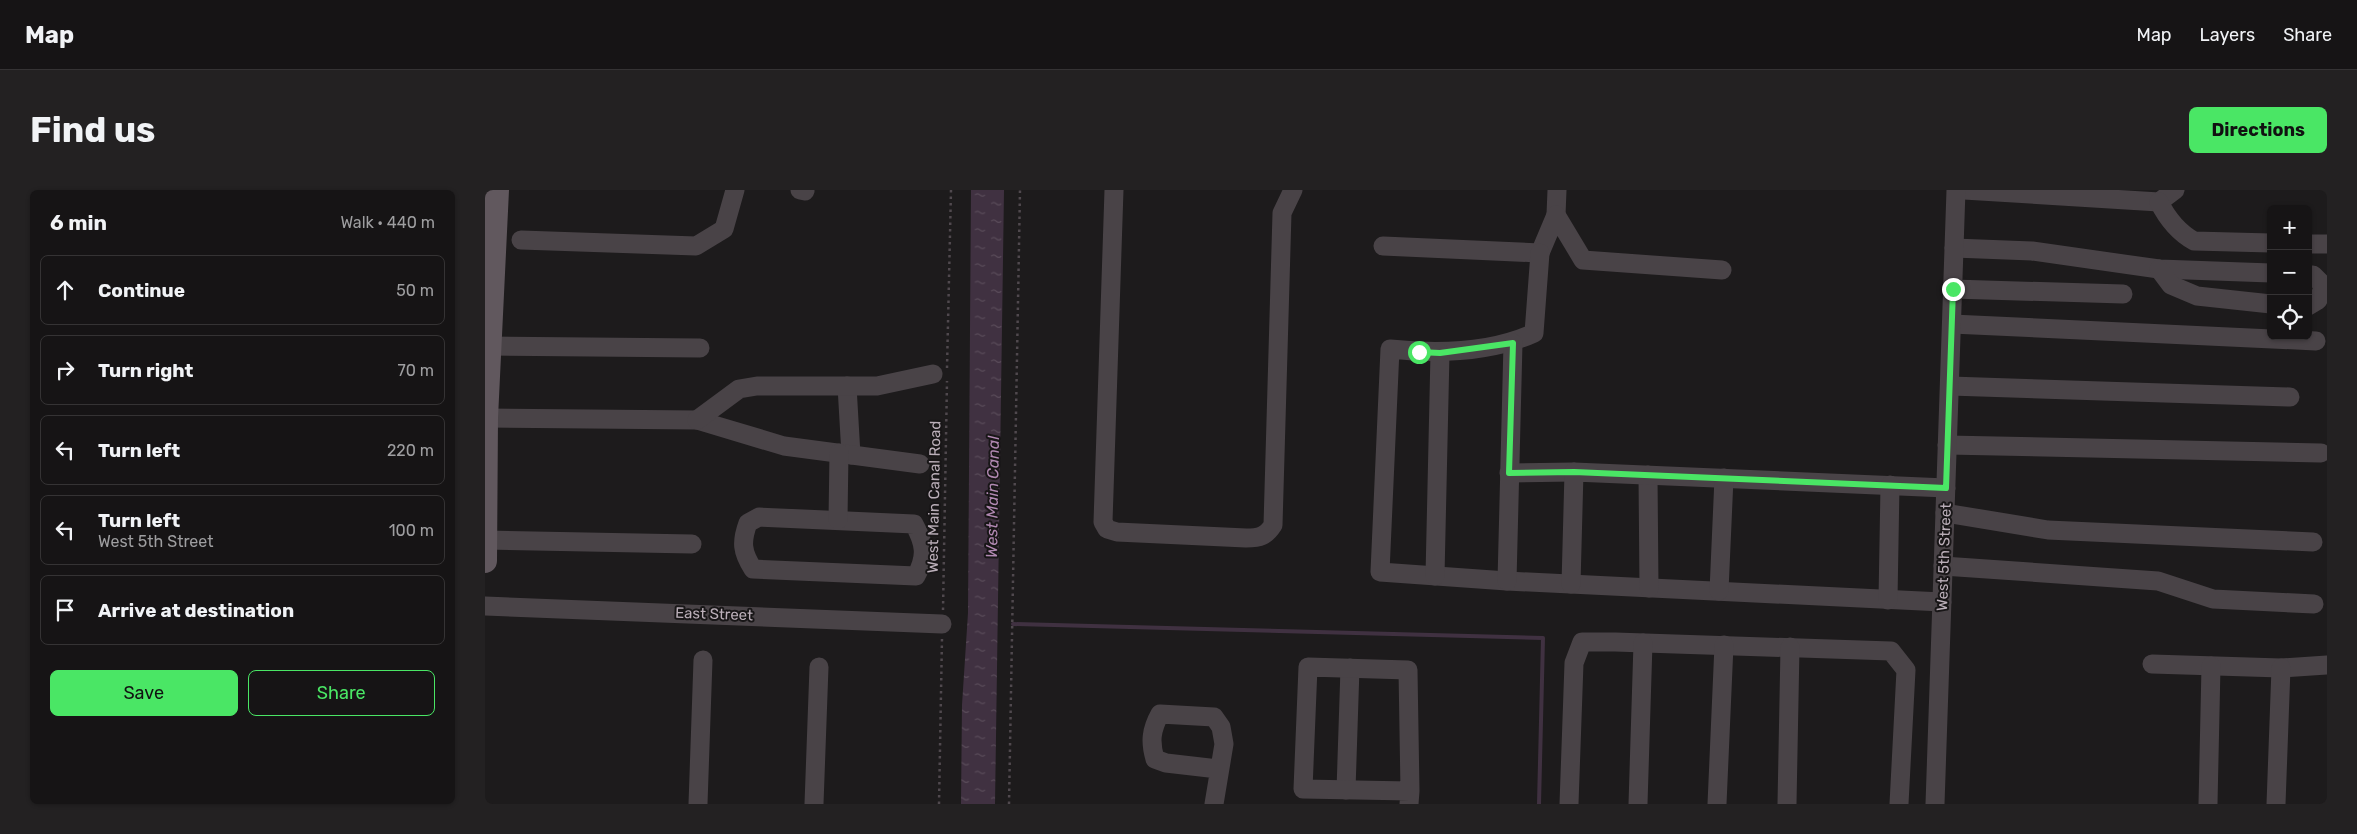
<!DOCTYPE html>
<meta charset="utf-8">
<style>
:root{--surface:#161415;--page:#232122;--text:#f1f3f6;--muted:#9e9ea0;--line:#353334;--accent:#4ae665}
body{margin:0;font-family:Rubik,sans-serif;background:var(--page);color:var(--text)}
.controls{position:absolute;right:15px;top:15px;display:grid;overflow:hidden;border-radius:8px;box-shadow:0 1px 4px #0004}
.controls button{width:45px;height:45px;display:grid;place-items:center;padding:0;border:0;border-bottom:1px solid var(--line);background:var(--surface);color:var(--text);font:25px sans-serif}
.stop{position:absolute;width:15px;height:15px;margin:-11px;border:4px solid #4ae665;border-radius:50%;background:#fff}
.stop.end{background:#4ae665;border-color:#fff;box-shadow:0 1px 5px #0008}
.list{margin:0;padding:0;list-style:none}
h2{display:flex;justify-content:space-between;align-items:center;height:65px;margin:0;padding:0 20px;font-size:21px}
h2 small{font-size:16px;font-weight:400;color:var(--muted)}
.list li{display:grid;grid-template-columns:32px 1fr auto;gap:15px;align-items:center;box-sizing:border-box;height:70px;margin:0 10px 10px;padding:0 10px;border:1px solid var(--line);border-radius:8px}
.list b{display:block;font-size:19px;white-space:nowrap}
.list p{margin:0;font-size:16px;white-space:nowrap;color:var(--muted)}
.list em{font-size:16px;font-style:normal;color:var(--muted)}
.actions{display:flex;gap:10px;padding:15px 20px}
.actions a{flex:1;padding:11px 0;border:1px solid var(--accent);border-radius:8px;text-align:center;font-size:18px;color:var(--accent)}
.actions .main{background:var(--accent);color:#111}
.icon{flex:none;width:28px;height:28px;fill:none;stroke:currentColor;stroke-width:2;stroke-linecap:round;stroke-linejoin:round}
.map{position:relative;flex:none;width:1842px;height:614px;overflow:hidden;border-radius:8px}
header{display:flex;align-items:center;gap:30px;box-sizing:border-box;height:70px;padding:0 25px;background:var(--surface);border-bottom:1px solid var(--line)}
header strong{font-size:24px}
nav{display:flex;gap:28px;margin-inline-start:auto;font-size:18px}
.intro{display:flex;align-items:center;justify-content:space-between;box-sizing:border-box;height:120px;padding:0 30px}
h1{margin:0;font-size:35px}
.button{padding:12px 22px;border-radius:8px;background:var(--accent);color:#111;font-size:18px;font-weight:700}
main{display:flex;gap:30px;padding:0 30px}
aside{flex:1;background:var(--surface);border-radius:8px;box-shadow:0 1px 4px #0004}
.map>svg:first-child{display:block}
.water{fill:url(#water-ripples)}
.lines{fill:none;stroke-linecap:round;stroke-linejoin:round}
.stream{stroke:#403141;stroke-width:4}
.path{stroke:#50494e;stroke-width:2.5;stroke-dasharray:2.5 4;stroke-linecap:butt}
.minor{stroke:#494347;stroke-width:19}
.major{stroke:#61585e;stroke-width:24}
.route{stroke:#4ae665;stroke-width:6}
.labels{text-anchor:middle;stroke-width:4;stroke-linejoin:round;paint-order:stroke}
.street-label{font-size:15px;fill:#bbafb9;stroke:#181617}
.water-label{font-size:16px;font-style:italic;fill:#b289b3;stroke:#181617}
</style>
<header>
<strong>Map</strong>
<nav><a>Map</a><a>Layers</a><a>Share</a></nav>
</header>
<div class="intro"><h1>Find us</h1><a class="button">Directions</a></div>
<main>
<aside>
<h2>6 min<small>Walk · 440 m</small></h2>
<ul class="list">
<li><svg class="icon" aria-label="ahead" viewBox="0 0 24 24"><path d="M12 20V5M6 11l6-6 6 6"/></svg><div><b>Continue</b></div><em>50 m</em></li>
<li><svg class="icon" aria-label="right" viewBox="0 0 24 24"><path d="M7 20v-9h11M14 6l5 5-5 5"/></svg><div><b>Turn right</b></div><em>70 m</em></li>
<li><svg class="icon" aria-label="left" viewBox="0 0 24 24"><path d="M17 20v-9H6M10 6l-5 5 5 5"/></svg><div><b>Turn left</b></div><em>220 m</em></li>
<li><svg class="icon" aria-label="left" viewBox="0 0 24 24"><path d="M17 20v-9H6M10 6l-5 5 5 5"/></svg><div><b>Turn left</b><p>West 5th Street</p></div><em>100 m</em></li>
<li><svg class="icon" aria-label="arrive" viewBox="0 0 24 24"><path d="M6 21V4h12l-3 4 3 4H6"/></svg><div><b>Arrive at destination</b></div></li>
</ul>
<div class="actions"><a class="main">Save</a><a>Share</a></div>
</aside>
<div class="map">
<svg width="1842" height="614" viewBox="0 0 1842 614">
<defs>
<pattern id="water-ripples" width="26" height="14" patternUnits="userSpaceOnUse" patternTransform="scale(1.25)"><rect width="26" height="14" fill="#403141"/><path d="M2 4q2-2 4 0t4 0M15 11q2-2 4 0t4 0" fill="none" stroke="#5a4c5a"/></pattern>
</defs>
<rect width="100%" height="100%" fill="#1d1b1c"/>
<!-- water -->
<path class="water" d="M486 0H519L510 614H476L477 515 483 423Z"/>
<g class="lines">
<!-- stream -->
<path class="stream" d="M528 434 1058 448 1054 614"/>
<!-- path -->
<g class="path">
<path d="M462 178 466 0"/>
<path d="M458 420 462 191"/>
<path d="M454 614 457 448"/>
<path d="M524 614 535 0"/>
</g>
<!-- minor -->
<g class="minor">
<path d="M315 0 320 1"/>
<path d="M629 0 618 332 622 339 632 342 761 348C775 348 781 346 788 335L797 23 808 0"/>
<path d="M1479 0 1674 12 1690 0"/>
<path d="M1674 12C1682 28 1693 42 1709 51L1786 53"/>
<path d="M1071 25 1072 0"/>
<path d="M36 50 211 56 239 39 250 0"/>
<path d="M1823 54H1842"/>
<path d="M898 56 1055 63 1071 25 1098 70 1237 80"/>
<path d="M1469 58 1547 61 1674 79 1786 83"/>
<path d="M1055 63 1049 143C1005 163 953 164 905 159L895 382 1022 391 1457 412"/>
<path d="M1674 79 1686 95 1712 106 1786 114"/>
<path d="M1823 85H1828L1839 96 1833 110 1823 116"/>
<path d="M1468 99 1638 104"/>
<path d="M1467 134 1831 151"/>
<path d="M5 156 215 158"/>
<path d="M362 196 366 265"/>
<path d="M1465 196 1805 207"/>
<path d="M1 228 212 230 299 256 435 274"/>
<path d="M212 230 254 199 272 196H392L448 184"/>
<path d="M1462 255 1836 263"/>
<path d="M1024 283 1089 282"/>
<path d="M1163 285 1164 398"/>
<path d="M1460 323 1563 340 1828 352"/>
<path d="M274 327 429 334C440 354 442 366 431 386L268 379C257 362 256 352 263 333Z"/>
<path d="M353 330 354 263"/>
<path d="M1 350 207 354"/>
<path d="M1458 376 1673 391 1728 409 1829 414"/>
<path d="M950 386 955 163"/>
<path d="M1022 391 1028 153"/>
<path d="M1086 394 1089 282 1461 298"/>
<path d="M1234 401 1239 288"/>
<path d="M1403 410 1405 295"/>
<path d="M0 416 457 434"/>
<path d="M1667 474 1796 478 1842 475"/>
<path d="M861 600 865 478"/>
<path d="M213 614 218 470"/>
<path d="M329 614 334 477"/>
<path d="M729 614 739 554 736 537 729 527 675 524C666 540 665 552 670 569L681 573 733 579"/>
<path d="M924 614 925 601 923 480 823 477 818 599 925 601"/>
<path d="M1084 614 1089 473 1097 452H1130L1406 461 1421 480 1414 614"/>
<path d="M1153 614 1158 453"/>
<path d="M1232 614 1239 455"/>
<path d="M1302 614 1305 457"/>
<path d="M1450 614 1471 0"/>
<path d="M1723 614 1726 476"/>
<path d="M1791 614 1796 478"/>
</g>
<!-- major -->
<path class="major" d="M0 371 1 228 12 0"/>
</g>
<g class="lines">
<!-- route -->
<path class="route" d="M934 162 955 163 1028 153 1024 283 1089 282 1461 298 1468 99"/>
</g>
<g class="labels">
<!-- street labels -->
<g class="street-label">
<text transform="translate(449 307) rotate(-89)" y="5">West Main Canal Road</text>
<text transform="translate(1459 367) rotate(-88)" y="5">West 5th Street</text>
<text transform="translate(229 424) rotate(2)" y="5">East Street</text>
</g>
<!-- water labels -->
<g class="water-label">
<text transform="translate(507 307) rotate(-89)" y="6">West Main Canal</text>
</g>
</g>
</svg>
<div class="controls">
<button>+</button>
<button>−</button>
<button><svg class="icon" aria-label="locate" viewBox="0 0 24 24"><circle cx="12" cy="12" r="6"/><path d="M12 2v4M12 18v4M2 12h4M18 12h4"/></svg></button>
</div>
<div class="stop" style="left:934px;top:162px"></div>
<div class="stop end" style="left:1468px;top:99px"></div>
</div>
</main>
